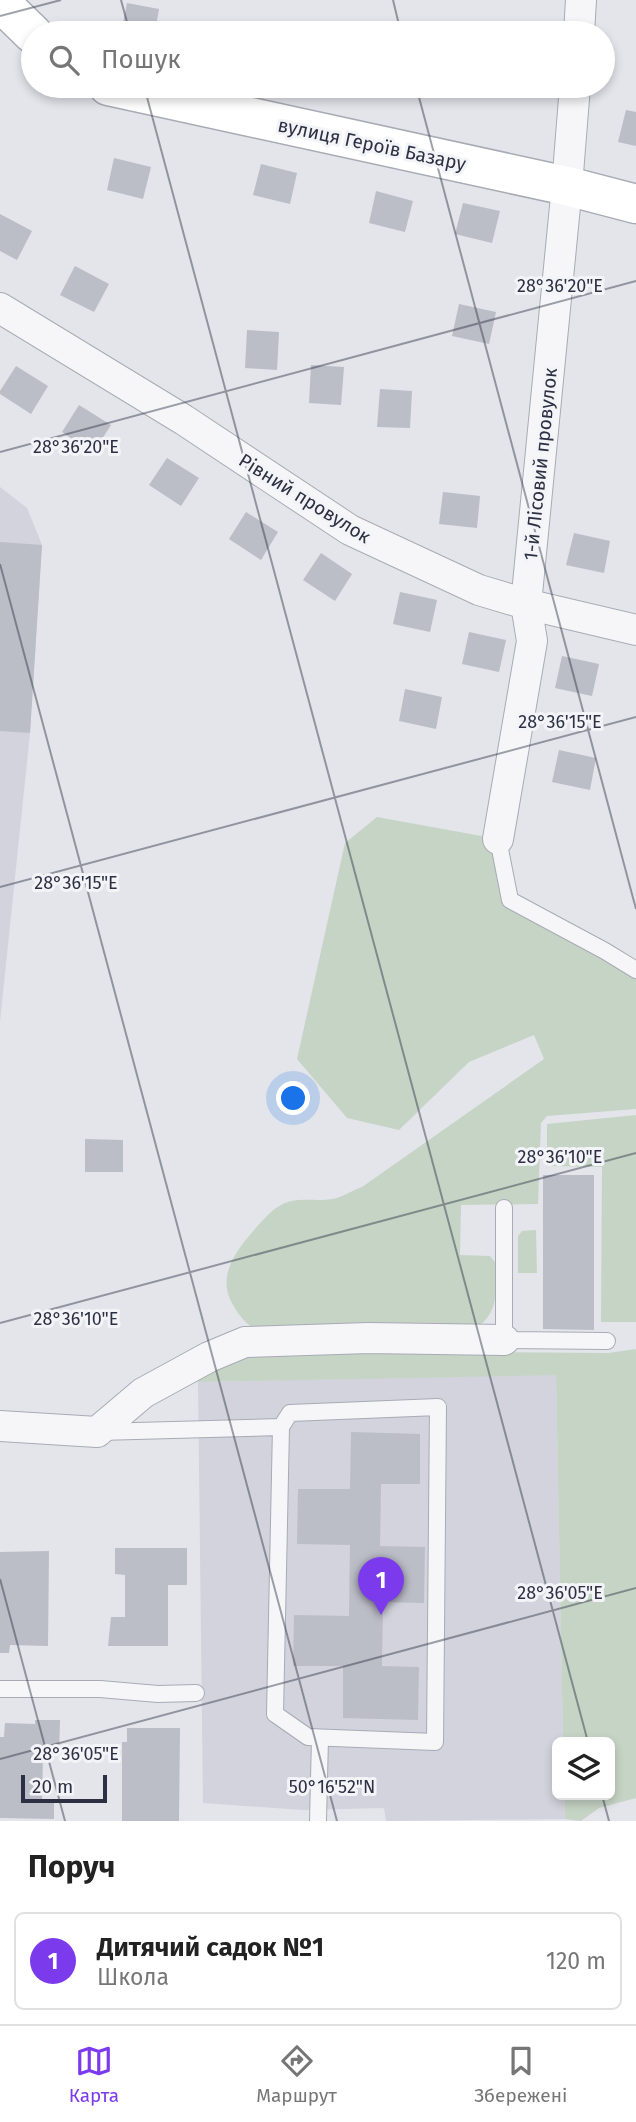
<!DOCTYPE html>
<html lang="uk">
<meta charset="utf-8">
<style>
:root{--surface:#fff;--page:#f6f6f6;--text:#222;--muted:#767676;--line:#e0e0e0;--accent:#7c3aed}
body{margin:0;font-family:"Fira Sans",sans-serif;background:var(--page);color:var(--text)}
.controls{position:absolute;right:21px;bottom:21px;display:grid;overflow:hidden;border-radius:10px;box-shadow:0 4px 10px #0003}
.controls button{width:63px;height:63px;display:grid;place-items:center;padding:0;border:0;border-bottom:2px solid var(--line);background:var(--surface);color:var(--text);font:35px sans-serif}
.scale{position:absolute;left:21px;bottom:18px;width:86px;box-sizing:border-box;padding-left:7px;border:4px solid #2c3042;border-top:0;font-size:19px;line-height:24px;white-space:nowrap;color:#2c3042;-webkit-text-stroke:5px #f3f4f8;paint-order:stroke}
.you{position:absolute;left:294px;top:1099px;width:24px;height:24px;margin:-18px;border:5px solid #fff;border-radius:50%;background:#1a73e8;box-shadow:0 0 0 10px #1a73e833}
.badge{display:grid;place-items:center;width:46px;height:46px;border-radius:50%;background:var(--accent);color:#fff;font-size:23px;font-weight:700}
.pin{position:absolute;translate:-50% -58px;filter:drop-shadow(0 2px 4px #0008)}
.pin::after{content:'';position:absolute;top:37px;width:24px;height:21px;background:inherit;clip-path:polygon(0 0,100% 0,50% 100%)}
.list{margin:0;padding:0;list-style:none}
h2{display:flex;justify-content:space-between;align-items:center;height:91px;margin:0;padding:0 28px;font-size:30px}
h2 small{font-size:23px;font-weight:400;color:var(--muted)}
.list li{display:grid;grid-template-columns:46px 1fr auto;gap:21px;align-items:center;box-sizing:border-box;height:98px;margin:0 14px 14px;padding:0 14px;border:2px solid var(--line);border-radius:10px}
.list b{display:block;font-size:26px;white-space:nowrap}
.list p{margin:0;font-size:23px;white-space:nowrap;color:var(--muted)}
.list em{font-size:23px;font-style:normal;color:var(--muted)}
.icon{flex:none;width:38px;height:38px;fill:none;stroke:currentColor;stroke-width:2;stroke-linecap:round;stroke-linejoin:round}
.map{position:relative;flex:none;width:636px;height:1821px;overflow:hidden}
.search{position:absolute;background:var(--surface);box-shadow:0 4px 10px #0003;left:21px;right:21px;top:21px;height:77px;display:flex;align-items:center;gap:18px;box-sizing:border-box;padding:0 24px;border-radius:38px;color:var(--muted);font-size:26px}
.sheet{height:203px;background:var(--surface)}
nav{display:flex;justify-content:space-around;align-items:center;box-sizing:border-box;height:98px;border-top:2px solid var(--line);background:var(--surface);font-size:19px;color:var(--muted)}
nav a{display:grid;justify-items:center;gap:4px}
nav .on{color:var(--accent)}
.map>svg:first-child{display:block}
.built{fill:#d2d3dc}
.green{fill:#c6d4c5}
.building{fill:#bbbdc7}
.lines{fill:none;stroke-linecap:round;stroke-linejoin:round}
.service-casing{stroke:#a8abb5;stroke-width:18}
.minor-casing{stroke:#a8abb5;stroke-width:32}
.secondary-casing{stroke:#a8abb5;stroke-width:41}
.service{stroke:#f6f6f9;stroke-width:16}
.minor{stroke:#f6f6f9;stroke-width:30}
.secondary{stroke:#fff;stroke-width:38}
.ticks{fill:none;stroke:#2c3042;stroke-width:2;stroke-opacity:0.45}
.labels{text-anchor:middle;stroke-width:6;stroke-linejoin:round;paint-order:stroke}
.street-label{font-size:19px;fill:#2c3042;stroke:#f3f4f8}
.ticks-label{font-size:18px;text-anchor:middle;fill:#2c3042;stroke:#f3f4f8;stroke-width:6;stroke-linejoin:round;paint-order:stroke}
</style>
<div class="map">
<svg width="636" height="1821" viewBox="0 0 636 1821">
<rect width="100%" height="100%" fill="#e3e5eb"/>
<!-- built -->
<g class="built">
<path d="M0 487 27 508 42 545 30 733 0 1022Z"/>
<path d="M556 1374 563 1742H557V1795H564L565 1819 386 1821 384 1808 303 1810 203 1803 198 1382Z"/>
</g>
<!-- green -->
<g class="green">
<path d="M377 817 498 839 510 900 636 970V1109L547 1116 541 1123 538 1204 461 1205 460 1255 490 1256 495 1262C495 1287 501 1309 479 1326L259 1332C247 1325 240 1317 233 1305 216 1276 236 1251 255 1229 263 1220 272 1209 283 1204 300 1196 319 1203 337 1198 345 1195 354 1190 362 1187L544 1059 534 1035 469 1062 399 1130 347 1118 297 1059 345 843Z"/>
<path d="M636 1115V1322H601L602 1167 547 1166V1124Z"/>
<path d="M536 1230 537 1273H518V1236L522 1231Z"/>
<path d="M636 1349V1798L599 1808 581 1821 565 1819 564 1795H610V1742H563L556 1375 198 1382 205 1370 248 1350 608 1353Z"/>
</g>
<!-- building -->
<g class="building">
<path d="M127 3 159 9 155 33H121Z"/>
<path d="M626 110 636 112V146L618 142Z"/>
<path d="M114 158 151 167 143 199 107 190Z"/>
<path d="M261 164 297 173 290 204 253 195Z"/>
<path d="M376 191 413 201 405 232 369 223Z"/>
<path d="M463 203 500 211 492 243 455 234Z"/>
<path d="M0 214 32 231 17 260 0 251Z"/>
<path d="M75 266 109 284 94 312 60 295Z"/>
<path d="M459 304 496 312 489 344 452 336Z"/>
<path d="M247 330 279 332 277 370 245 368Z"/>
<path d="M311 365 344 367 341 405 309 403Z"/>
<path d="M16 366 48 386 31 414 0 394V391Z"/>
<path d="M380 389 412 391 410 428 377 427Z"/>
<path d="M79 405 111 425 93 453 62 432Z"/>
<path d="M167 458 199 478 181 506 149 485Z"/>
<path d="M443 492 480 496 477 528 439 524Z"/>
<path d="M246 512 278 532 261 560 229 539Z"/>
<path d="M574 533 610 541 604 573 566 565Z"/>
<path d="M0 542 42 545 30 733 0 731Z"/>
<path d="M321 553 352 574 335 601 303 580Z"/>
<path d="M400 592 437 600 430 632 393 624Z"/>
<path d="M469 632 506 640 499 672 462 664Z"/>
<path d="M562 656 599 664 592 696 555 688Z"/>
<path d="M405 689 442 697 436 729 399 721Z"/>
<path d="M559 750 596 758 590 790 552 782Z"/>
<path d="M85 1139 123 1140V1172H85Z"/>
<path d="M543 1175H594V1330L543 1329Z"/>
<path d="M351 1432 420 1434V1484H381L380 1546 425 1547 424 1603 383 1602 382 1666 419 1667 418 1720 343 1718V1666H293L294 1615 349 1616 350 1545 297 1544 298 1489H350Z"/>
<path d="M115 1548H187V1585H168V1646H108L111 1617H125V1575L115 1574Z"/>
<path d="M49 1551 48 1646 10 1645 9 1653H0V1552Z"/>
<path d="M35 1720H60L59 1755H43L42 1799H54V1819L0 1818V1737H4L5 1723 35 1724Z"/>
<path d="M127 1728H180L179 1821H122V1742H127Z"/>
</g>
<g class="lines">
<!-- service casing -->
<g class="service-casing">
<g id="service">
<path d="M498 839 510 900 605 951 636 970"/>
<path d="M504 1208V1340L607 1341"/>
<path d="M99 1432 281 1427 290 1413 438 1407 435 1742 308 1737 275 1714 281 1427"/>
<path d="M0 1689H100L158 1694 196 1693"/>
<path d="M318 1821 320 1738"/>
</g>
</g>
<!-- minor casing -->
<g class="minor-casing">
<g id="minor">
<path d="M579 33 581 0"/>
<path d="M0 308 184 420 350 530 479 590 526 604 636 630"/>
<path d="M498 839 532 641 526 604 567 186 575 86"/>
<path d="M0 1426 97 1432 143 1393 209 1357 245 1342 368 1338 504 1340"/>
</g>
</g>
<!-- secondary casing -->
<g class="secondary-casing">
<g id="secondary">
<path d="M0 2 33 34"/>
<path d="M108 86 567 186 636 204"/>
</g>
</g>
<!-- service -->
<use href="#service" class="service"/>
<!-- minor -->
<use href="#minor" class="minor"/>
<!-- secondary -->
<use href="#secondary" class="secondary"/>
</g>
<!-- ticks -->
<path class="ticks" d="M121 0 130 33M393 0 401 33M0 16 61 0M144 86 588 1742M416 86 636 909M0 452 636 281M0 564 337 1821M0 887 636 717M0 1323 636 1153M0 1579 65 1821M0 1759 636 1588M602 1795 609 1821"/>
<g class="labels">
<!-- street labels -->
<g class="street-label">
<text transform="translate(372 144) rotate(12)" y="7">вулиця Героїв Базару</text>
<text transform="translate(540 464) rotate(-84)" y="7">1-й Лісовий провулок</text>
<text transform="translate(305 498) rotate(32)" y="7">Рівний провулок</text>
</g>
</g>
<g class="ticks-label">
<text x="560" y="292">28°36'20"E</text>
<text x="76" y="453">28°36'20"E</text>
<text x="560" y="728">28°36'15"E</text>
<text x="76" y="889">28°36'15"E</text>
<text x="560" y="1163">28°36'10"E</text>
<text x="76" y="1325">28°36'10"E</text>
<text x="560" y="1599">28°36'05"E</text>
<text x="76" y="1760">28°36'05"E</text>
<text x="332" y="1793">50°16'52"N</text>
</g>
</svg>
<div class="controls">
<button><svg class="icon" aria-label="layers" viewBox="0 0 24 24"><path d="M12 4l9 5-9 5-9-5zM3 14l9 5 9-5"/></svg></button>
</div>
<div class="scale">20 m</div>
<div class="you"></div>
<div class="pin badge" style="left:381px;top:1615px">1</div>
<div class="search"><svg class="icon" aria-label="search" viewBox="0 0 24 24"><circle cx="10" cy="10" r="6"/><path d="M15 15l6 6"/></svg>Пошук</div>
</div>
<section class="sheet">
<h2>Поруч<small></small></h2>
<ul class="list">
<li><span class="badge">1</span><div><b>Дитячий садок №1</b><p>Школа</p></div><em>120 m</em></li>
</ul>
</section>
<nav>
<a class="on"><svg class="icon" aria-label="map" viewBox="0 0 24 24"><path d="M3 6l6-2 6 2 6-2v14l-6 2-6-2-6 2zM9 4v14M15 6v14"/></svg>Карта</a>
<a><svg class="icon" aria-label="directions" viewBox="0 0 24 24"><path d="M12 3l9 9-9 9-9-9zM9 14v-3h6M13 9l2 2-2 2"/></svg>Маршрут</a>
<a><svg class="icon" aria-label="saved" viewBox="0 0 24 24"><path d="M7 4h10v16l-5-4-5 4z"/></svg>Збережені</a>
</nav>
